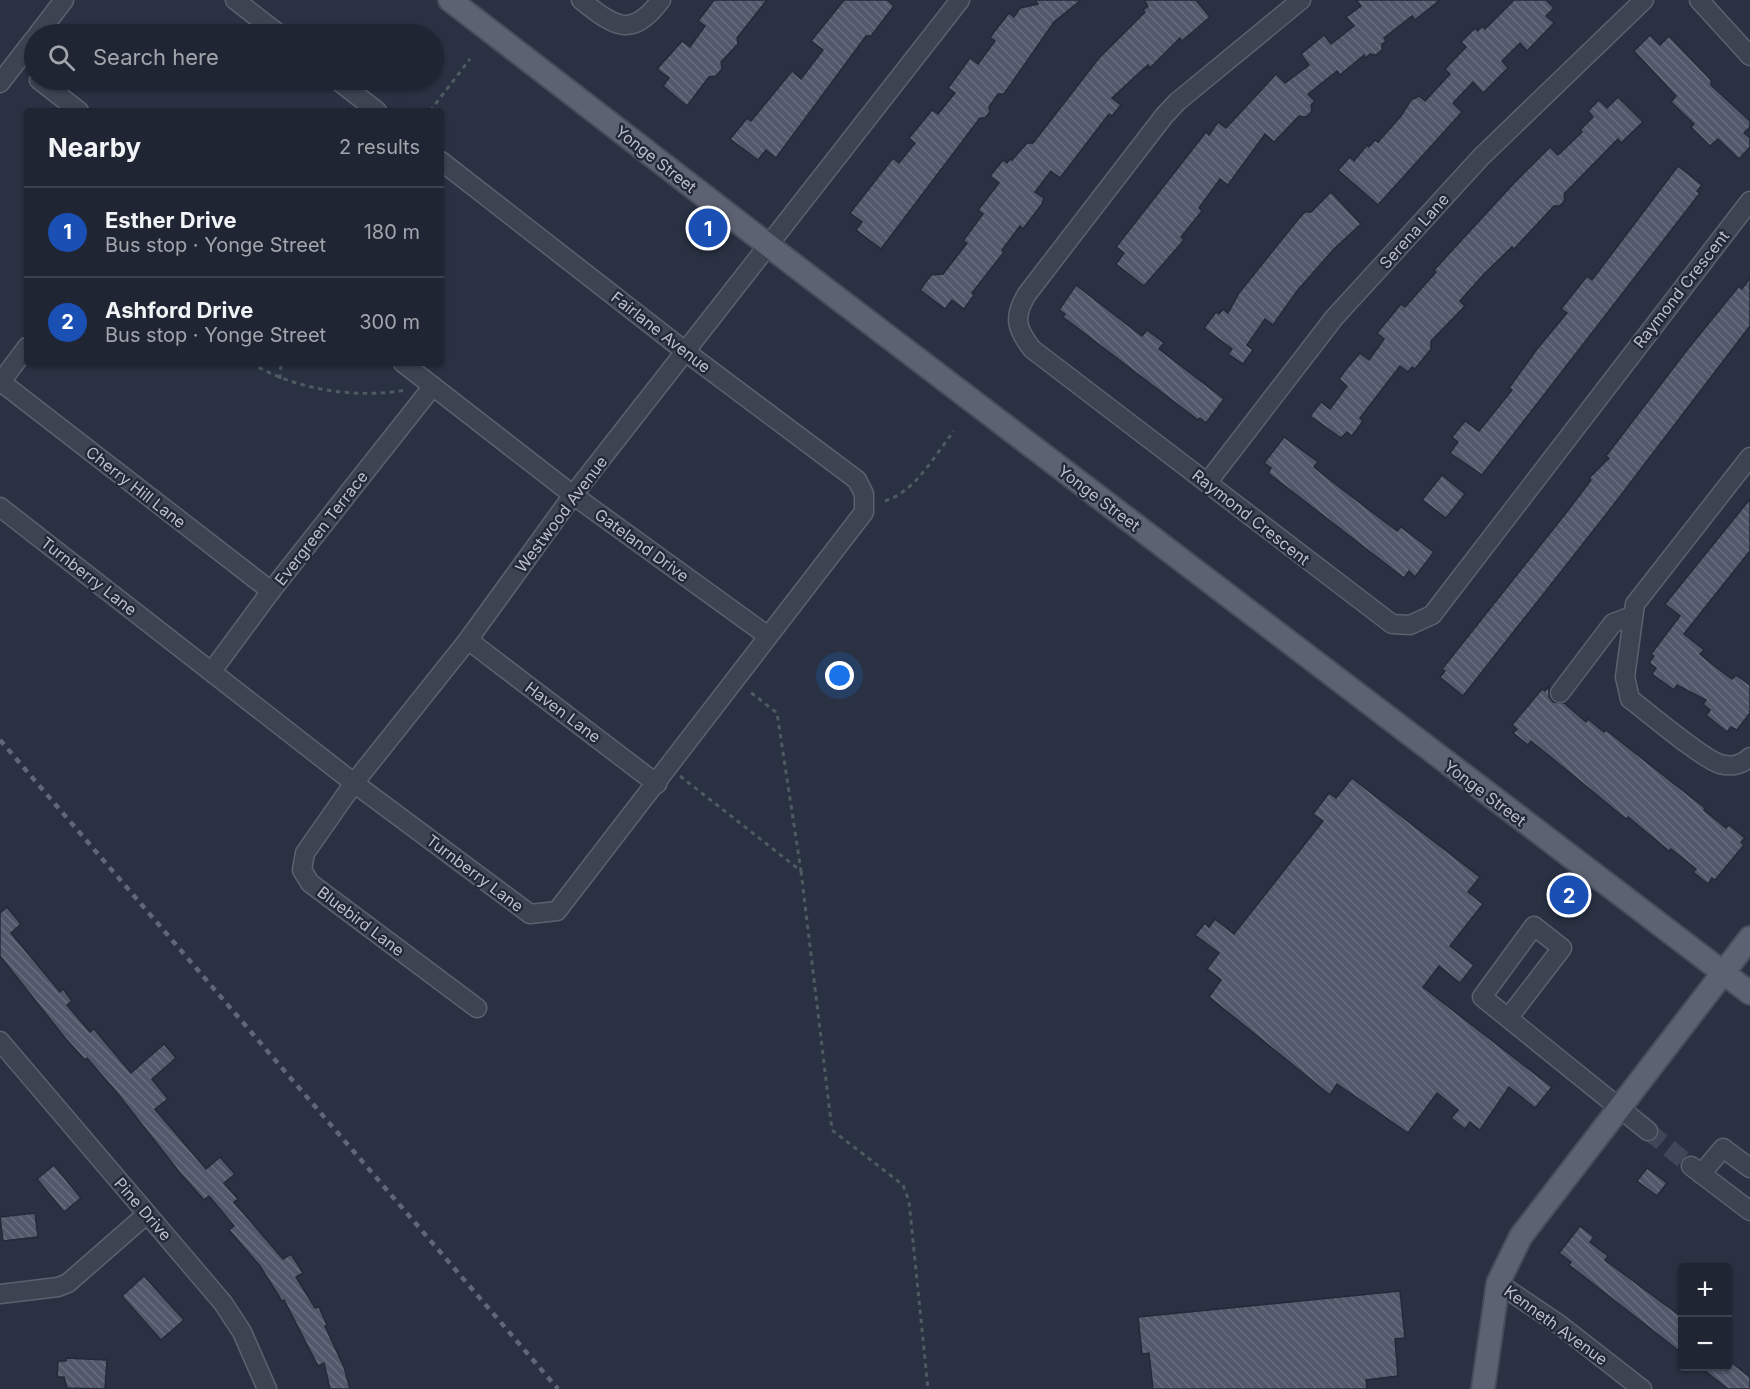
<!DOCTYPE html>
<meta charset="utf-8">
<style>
:root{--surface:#1f2532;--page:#2c313e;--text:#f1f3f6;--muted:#a1a5ac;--line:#3c424d;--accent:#9ab2f1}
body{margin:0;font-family:Inter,sans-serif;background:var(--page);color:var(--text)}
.controls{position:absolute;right:18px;bottom:18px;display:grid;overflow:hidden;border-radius:6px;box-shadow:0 2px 4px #0004}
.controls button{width:54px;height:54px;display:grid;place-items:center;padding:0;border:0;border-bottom:2px solid var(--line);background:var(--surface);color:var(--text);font:30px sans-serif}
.you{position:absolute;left:840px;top:676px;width:21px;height:21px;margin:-15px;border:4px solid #fff;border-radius:50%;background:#1a73e8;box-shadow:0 0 0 9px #1a73e833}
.badge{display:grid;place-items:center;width:39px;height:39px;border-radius:50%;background:var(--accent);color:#fff;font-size:20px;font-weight:700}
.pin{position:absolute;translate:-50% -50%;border:3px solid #fff;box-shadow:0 2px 6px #0006}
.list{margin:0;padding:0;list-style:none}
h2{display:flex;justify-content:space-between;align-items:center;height:78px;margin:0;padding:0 24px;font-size:26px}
h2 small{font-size:20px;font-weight:400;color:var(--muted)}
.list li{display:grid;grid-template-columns:39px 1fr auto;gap:18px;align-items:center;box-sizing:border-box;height:90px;padding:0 24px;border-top:2px solid var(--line)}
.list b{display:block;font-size:22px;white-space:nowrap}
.list p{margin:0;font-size:20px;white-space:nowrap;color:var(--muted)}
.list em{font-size:20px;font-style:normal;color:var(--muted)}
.icon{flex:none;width:33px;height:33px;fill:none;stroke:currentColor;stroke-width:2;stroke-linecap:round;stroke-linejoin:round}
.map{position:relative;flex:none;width:1750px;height:1389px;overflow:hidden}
.search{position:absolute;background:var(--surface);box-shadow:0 2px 4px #0004;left:24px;top:24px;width:420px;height:66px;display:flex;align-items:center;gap:15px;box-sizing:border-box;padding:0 21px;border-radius:33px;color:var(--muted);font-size:22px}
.panel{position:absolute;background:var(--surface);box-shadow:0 2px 4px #0004;left:24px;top:108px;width:420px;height:258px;border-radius:6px}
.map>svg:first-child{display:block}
.building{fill:url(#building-back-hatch);stroke:#242a39;stroke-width:1.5}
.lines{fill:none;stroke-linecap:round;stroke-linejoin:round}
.minor-tunnel{stroke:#3f4657;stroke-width:18;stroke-dasharray:18 9;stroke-linecap:butt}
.minor-casing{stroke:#5c616f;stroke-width:21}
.major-casing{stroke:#474c5b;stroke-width:26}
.path{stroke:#4c5c61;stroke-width:3;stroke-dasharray:4.5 4.5;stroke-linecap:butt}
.minor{stroke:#3d4351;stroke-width:18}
.major{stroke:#5c6271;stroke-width:22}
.rail{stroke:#606778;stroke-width:4.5;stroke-dasharray:6 6;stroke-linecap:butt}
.labels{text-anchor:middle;stroke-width:4.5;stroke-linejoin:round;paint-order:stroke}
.street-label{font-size:16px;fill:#bbbfcb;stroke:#222837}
</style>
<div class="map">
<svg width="1750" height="1389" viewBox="0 0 1750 1389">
<defs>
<pattern id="building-back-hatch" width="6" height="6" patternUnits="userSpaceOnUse" patternTransform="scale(1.5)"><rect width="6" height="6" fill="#50586a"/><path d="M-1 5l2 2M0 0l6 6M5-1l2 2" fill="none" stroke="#676e7e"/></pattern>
</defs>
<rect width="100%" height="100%" fill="#293142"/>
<!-- building -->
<g class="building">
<path d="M714 0H767L737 38 738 44 721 62 722 69 716 76 709 77 687 106 663 86 669 78 657 69 682 41 690 47 705 26 698 21Z"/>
<path d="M844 0H887L894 6 871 36H866L776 158 766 150 758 160 730 139 747 118 751 121 792 71 801 79 823 50 811 41Z"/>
<path d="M1035 0H1081L1054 22 1004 94H998L989 107 990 112 985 118H980L881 249 856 230 862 222 850 213 893 158 899 163 915 143 909 138 932 110 938 114 955 93 948 88 970 58 978 64 995 41 990 37 1009 13 1014 17 1020 8 1038 4Z"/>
<path d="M1144 0H1196L1210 17 1182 41 1180 38 1150 68 1148 65 1112 98 1121 105 1112 116 1109 114 1060 178 1051 171 1035 192 1044 198 1042 204 1023 229 1020 226 1002 250 1004 252 972 293 974 295 964 309 952 300 945 309 920 290 931 275 943 274 967 243 963 241 983 214 978 210 999 183 990 176 1003 160 1007 163 1010 159 1012 160 1027 143H1033L1099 58 1145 12 1143 10 1148 6Z"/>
<path d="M1356 0H1440L1415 20 1412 16 1384 38 1386 41 1382 44V50L1376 55 1370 54 1366 58 1364 55 1340 75 1337 71 1308 94 1315 101 1311 105 1312 111 1306 117 1299 116 1274 142 1265 134 1228 185 1220 179 1199 208 1202 211 1181 237 1184 240 1144 286 1116 264 1124 253 1116 247 1206 132 1209 135 1218 122 1226 128 1276 74 1285 83 1309 65 1301 54 1324 35 1331 44 1354 26 1346 17 1361 6Z"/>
<path d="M1514 0H1546L1554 8 1546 16 1554 23 1527 51 1520 43 1502 61 1508 68 1483 93 1473 82 1453 103 1462 112 1378 205 1338 170 1350 157 1354 161 1367 145 1369 147 1375 140 1378 142 1401 116 1411 100 1419 96 1425 101 1450 74 1445 69 1466 47 1461 42 1475 28 1478 31 1482 26 1485 29Z"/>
<path d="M1650 35 1660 45 1669 36 1711 80V85L1750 121V127L1744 133 1750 138V147L1739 159 1718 139 1710 146 1691 127 1694 124 1671 102 1676 96 1634 51Z"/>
<path d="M1618 97 1643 122 1621 143 1618 139 1564 194 1565 200 1560 206H1554L1514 249 1512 247 1484 274 1460 301 1465 306 1431 341V349L1415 369 1412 367 1408 372 1400 366 1360 418 1363 421 1352 436 1347 432 1341 438 1310 416 1321 402 1330 409 1347 386 1339 379 1347 368 1360 353 1369 360 1384 339 1377 333 1401 304 1405 307 1436 272 1434 270 1515 182 1550 147 1558 155 1582 132 1580 130 1593 117 1588 111 1599 100 1607 108Z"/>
<path d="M1678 166 1702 185 1697 191 1700 193 1482 475 1450 453 1458 442 1452 437 1465 421 1479 431 1512 390 1509 388 1537 349 1567 313 1561 309 1587 276 1592 280Z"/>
<path d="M1331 192 1361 224 1334 249 1297 291 1273 325 1265 319 1247 345 1253 350 1243 364 1228 354 1232 349 1204 328 1216 312 1219 314 1223 309 1228 313 1239 293 1300 217 1305 212H1311Z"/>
<path d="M1750 278V326L1608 512 1463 696 1440 677 1445 671 1442 669 1566 513 1591 480 1589 478 1609 458 1606 456 1687 350 1739 286 1742 289Z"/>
<path d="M1076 285 1142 336 1147 330 1164 343 1159 349 1224 399 1206 423 1200 418 1198 420 1063 317 1065 314 1059 310Z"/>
<path d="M1284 437 1318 462 1314 467 1334 483 1397 531 1401 527 1434 552 1415 577 1409 571 1404 578 1268 473 1271 468 1264 463Z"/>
<path d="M1442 475 1465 494 1446 518 1422 500Z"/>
<path d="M1750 499V551L1684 634 1704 650 1700 654 1717 668 1732 679 1736 675 1750 685V713L1737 730 1731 727 1727 732 1706 715 1710 710 1703 704 1706 700 1677 685 1674 690 1652 674 1656 668 1649 663 1654 656 1651 654 1680 616 1665 604Z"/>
<path d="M1549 686V697L1553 702 1564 703 1586 722 1588 719 1604 732 1606 730 1705 808 1704 810 1726 828 1729 825 1745 838 1741 842 1744 845 1715 880 1712 878 1708 884 1693 872 1696 869 1671 849 1669 851 1628 817 1626 819 1531 741 1528 745 1513 733 1517 729 1512 725 1542 689 1545 691Z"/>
<path d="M1352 778 1480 877 1468 892 1483 904 1450 946 1474 965 1460 983 1439 966 1423 987 1552 1087 1535 1108 1509 1087 1480 1130 1470 1122 1465 1129 1451 1118 1458 1110 1437 1093 1408 1133 1337 1084 1330 1095 1209 997 1221 980 1207 969 1219 953 1195 935 1205 923 1209 927 1215 919 1234 934 1323 821 1313 814 1329 793 1336 798Z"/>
<path d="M7 907 21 924 11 933 60 992 63 989 72 1001 67 1005 90 1032 94 1029 131 1073 164 1044 176 1058 152 1079 168 1099 155 1109 206 1169 220 1157 235 1174 224 1183 238 1199 234 1202 283 1259 291 1254 303 1273 296 1277 315 1308 319 1307 327 1325 325 1326 344 1367 350 1389H330L324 1363 318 1366 284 1300 282 1301 260 1266 229 1230 234 1226 209 1196 204 1200 180 1173 118 1094 87 1058 85 1060 65 1038 0 956V913Z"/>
<path d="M54 1165 81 1198 64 1212 37 1179Z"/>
<path d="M1647 1168 1667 1183 1657 1196 1637 1181Z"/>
<path d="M35 1213 38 1237 3 1241 0 1217Z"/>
<path d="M1580 1226 1594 1237 1590 1242 1608 1256 1605 1260 1683 1318V1354L1569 1265 1571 1262 1559 1253Z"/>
<path d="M144 1276 184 1320 161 1340 122 1296Z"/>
<path d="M1400 1291 1405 1338 1395 1339 1398 1376 1366 1380 1367 1389H1153L1149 1353 1142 1354 1138 1317Z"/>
<path d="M66 1358 107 1360 105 1389 67 1388 64 1377H57L58 1361H66Z"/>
<path d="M1728 1360 1750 1377V1389H1728L1699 1366H1728Z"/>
</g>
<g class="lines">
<!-- minor-tunnel -->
<path class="minor-tunnel" d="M1648 1131 1691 1166"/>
<!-- minor casing -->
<g class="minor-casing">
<g id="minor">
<path d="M235 0 279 34"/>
<path d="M581 0C614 26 631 40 661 0"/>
<path d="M1301 0 1177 102 1164 116 1027 294C1013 317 1016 328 1032 349L1392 624 1410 625 1432 615 1750 201"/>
<path d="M1699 0 1750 56"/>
<path d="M38 34 64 0"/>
<path d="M39 80 79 111"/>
<path d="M337 80 377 111"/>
<path d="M0 83 34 39"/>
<path d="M403 363 573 495 768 636"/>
<path d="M1 382 271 591"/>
<path d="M0 383 27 347"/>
<path d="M1750 457 1635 604 1625 677 1630 699C1649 713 1701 758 1720 764 1731 767 1742 765 1750 757"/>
<path d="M1207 483 1334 318 1481 157 1644 0"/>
<path d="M0 507 354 783 530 914 557 911 864 512V494L857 480 686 352 441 161"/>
<path d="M468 640 657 784"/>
<path d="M212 671 271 591 433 386"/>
<path d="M1560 693 1613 623 1632 616"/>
<path d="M477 1008 310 883 302 870 305 853 354 783 468 640 573 495 960 0"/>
<path d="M1509 1017 1562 948 1534 926 1482 997 1648 1131"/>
<path d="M0 1041 223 1303 242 1332 267 1389"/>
<path d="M1691 1166 1750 1211"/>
<path d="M1701 1174 1723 1148 1750 1168"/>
<path d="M1498 1283 1560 1325 1642 1389"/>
<path d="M0 1294 58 1287 68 1283 147 1214"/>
</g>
</g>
<!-- major casing -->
<g class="major-casing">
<g id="major">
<path d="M450 0 794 265 1750 993"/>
<path d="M1483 1389 1498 1283 1521 1236 1750 938"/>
</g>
</g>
<!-- path -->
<g class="path">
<path d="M430 111 470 59"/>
<path d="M251 363C296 390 355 399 407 390"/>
<path d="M280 379 281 363"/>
<path d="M885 501C916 491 934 456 954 431"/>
<path d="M680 776 801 871 777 713 749 691"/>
<path d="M801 871 832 1130 903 1185 909 1201 928 1389"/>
</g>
<!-- minor -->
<use href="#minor" class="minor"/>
<!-- major -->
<use href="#major" class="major"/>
<!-- rail -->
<path class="rail" d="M0 740 558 1389"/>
</g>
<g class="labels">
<!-- street labels -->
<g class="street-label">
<text transform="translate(656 159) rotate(38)" y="6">Yonge Street</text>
<text transform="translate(1414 231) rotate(-48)" y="6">Serena Lane</text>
<text transform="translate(1681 289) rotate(-52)" y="6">Raymond Crescent</text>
<text transform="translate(661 332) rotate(38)" y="6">Fairlane Avenue</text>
<text transform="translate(136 487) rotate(38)" y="6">Cherry Hill Lane</text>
<text transform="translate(1099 498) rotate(37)" y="6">Yonge Street</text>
<text transform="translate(561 514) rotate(-53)" y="6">Westwood Avenue</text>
<text transform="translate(1251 517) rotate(38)" y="6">Raymond Crescent</text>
<text transform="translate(321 528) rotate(-52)" y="6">Evergreen Terrace</text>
<text transform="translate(642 545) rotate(36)" y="6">Gateland Drive</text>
<text transform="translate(89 576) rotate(38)" y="6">Turnberry Lane</text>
<text transform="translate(563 712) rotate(37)" y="6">Haven Lane</text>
<text transform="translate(1485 793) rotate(37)" y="6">Yonge Street</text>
<text transform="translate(475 873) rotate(37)" y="6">Turnberry Lane</text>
<text transform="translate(361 921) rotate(37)" y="6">Bluebird Lane</text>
<text transform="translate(143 1209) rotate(49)" y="6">Pine Drive</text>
<text transform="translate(1556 1325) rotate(36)" y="6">Kenneth Avenue</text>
</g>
</g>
</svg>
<div class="controls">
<button>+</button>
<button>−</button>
</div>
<div class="you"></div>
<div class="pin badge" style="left:708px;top:228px;background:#1a4fb4">1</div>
<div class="pin badge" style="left:1569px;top:895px;background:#1a4fb4">2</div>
<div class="search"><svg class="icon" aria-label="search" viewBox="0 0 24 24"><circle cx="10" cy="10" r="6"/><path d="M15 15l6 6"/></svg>Search here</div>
<section class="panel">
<h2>Nearby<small>2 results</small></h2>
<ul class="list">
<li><span class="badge" style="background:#1a4fb4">1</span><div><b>Esther Drive</b><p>Bus stop · Yonge Street</p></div><em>180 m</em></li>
<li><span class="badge" style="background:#1a4fb4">2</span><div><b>Ashford Drive</b><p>Bus stop · Yonge Street</p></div><em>300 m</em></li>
</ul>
</section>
</div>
